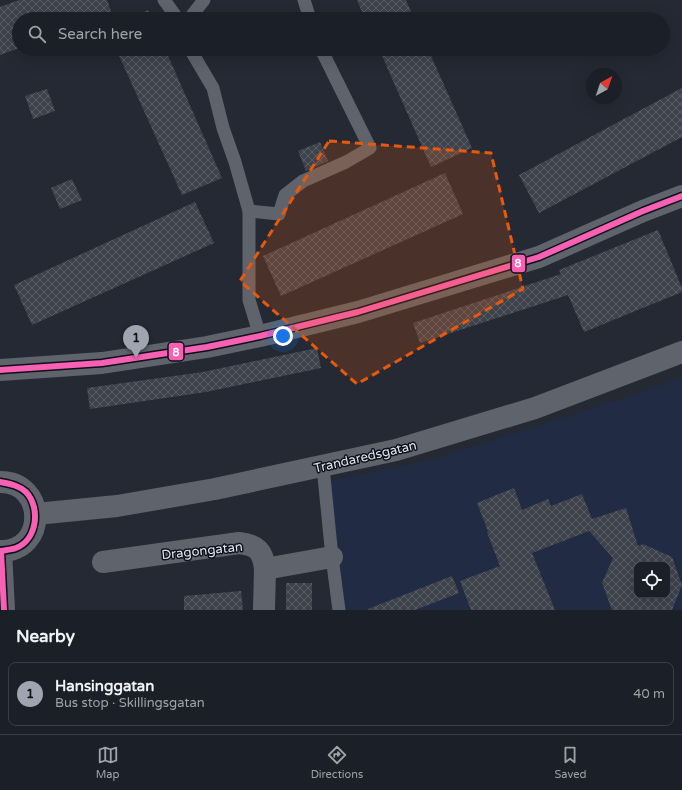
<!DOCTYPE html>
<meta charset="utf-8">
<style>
:root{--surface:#1b1f27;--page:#282c33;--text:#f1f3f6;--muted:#a0a2a7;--line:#393d44;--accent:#9fa4b1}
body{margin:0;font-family:"Varela Round",sans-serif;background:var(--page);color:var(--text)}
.controls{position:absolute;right:12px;bottom:12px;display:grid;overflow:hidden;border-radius:8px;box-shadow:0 4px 16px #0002}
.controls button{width:36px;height:36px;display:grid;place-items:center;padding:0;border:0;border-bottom:1px solid var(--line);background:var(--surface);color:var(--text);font:20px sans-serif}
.compass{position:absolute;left:586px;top:68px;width:36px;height:36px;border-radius:50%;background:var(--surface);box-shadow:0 4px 16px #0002;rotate:40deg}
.you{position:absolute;left:283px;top:336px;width:14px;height:14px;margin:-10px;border:3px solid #fff;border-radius:50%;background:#1a73e8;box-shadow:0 0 0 6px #1a73e833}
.badge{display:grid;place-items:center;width:26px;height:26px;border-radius:50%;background:var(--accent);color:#111;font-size:13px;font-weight:700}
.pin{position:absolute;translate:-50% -33px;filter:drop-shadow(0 1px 2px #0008)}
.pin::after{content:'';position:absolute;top:21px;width:14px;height:12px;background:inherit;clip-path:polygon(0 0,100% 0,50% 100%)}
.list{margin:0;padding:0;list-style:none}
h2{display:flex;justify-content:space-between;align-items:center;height:52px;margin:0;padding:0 16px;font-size:17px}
h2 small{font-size:13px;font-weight:400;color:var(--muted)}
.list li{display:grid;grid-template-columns:26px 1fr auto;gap:12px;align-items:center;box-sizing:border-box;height:64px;margin:0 8px 8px;padding:0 8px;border:1px solid var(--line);border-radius:8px}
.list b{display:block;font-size:15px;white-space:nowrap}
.list p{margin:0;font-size:13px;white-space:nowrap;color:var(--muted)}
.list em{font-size:13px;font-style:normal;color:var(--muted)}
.icon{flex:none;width:22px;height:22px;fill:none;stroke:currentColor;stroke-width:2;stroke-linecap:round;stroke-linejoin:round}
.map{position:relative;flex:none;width:682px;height:610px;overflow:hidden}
.search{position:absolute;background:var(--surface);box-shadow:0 4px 16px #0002;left:12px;right:12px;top:12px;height:44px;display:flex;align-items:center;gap:10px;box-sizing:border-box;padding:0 14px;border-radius:22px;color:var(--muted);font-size:15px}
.sheet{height:124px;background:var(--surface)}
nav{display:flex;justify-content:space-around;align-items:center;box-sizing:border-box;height:56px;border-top:1px solid var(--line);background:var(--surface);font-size:11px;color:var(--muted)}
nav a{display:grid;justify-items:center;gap:2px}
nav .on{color:var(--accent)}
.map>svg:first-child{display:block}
.built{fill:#212c44;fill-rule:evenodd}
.building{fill:url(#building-cross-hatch);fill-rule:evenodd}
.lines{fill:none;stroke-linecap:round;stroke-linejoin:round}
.service{stroke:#5e636c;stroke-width:13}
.minor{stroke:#5e636c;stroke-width:22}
.tertiary{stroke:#5e636c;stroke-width:22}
.bus-1-casing{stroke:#0c1019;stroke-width:9}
.bus-1{stroke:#f860b3;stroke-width:6}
.marked{fill:#e8590c;fill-opacity:0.2;stroke:#e8590c;stroke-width:3;stroke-dasharray:8 5;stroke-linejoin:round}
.labels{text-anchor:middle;stroke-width:3;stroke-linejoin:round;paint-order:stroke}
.street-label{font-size:13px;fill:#e1e7f4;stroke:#0c1019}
.line-badge{stroke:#0c1019;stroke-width:1.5}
.badge-label{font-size:11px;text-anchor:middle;font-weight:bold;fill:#fff}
</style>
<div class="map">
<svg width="682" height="610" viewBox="0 0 682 610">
<defs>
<pattern id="building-cross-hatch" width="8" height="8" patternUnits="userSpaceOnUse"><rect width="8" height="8" fill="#3e424b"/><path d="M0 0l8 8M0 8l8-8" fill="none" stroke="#5a5d66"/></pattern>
</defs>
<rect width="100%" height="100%" fill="#242934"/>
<!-- built -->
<path class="built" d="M682 377V610H335L328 481 431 460 637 394ZM637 565H667V595H637Z"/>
<!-- building -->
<g class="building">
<path d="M19 0H107L114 19H19V48L0 55V7Z"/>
<path d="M357 0H406L414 19H365Z"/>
<path d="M148 10 151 19H128Z"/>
<path d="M116 49H165L222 178 182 195Z"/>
<path d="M379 49H428L472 148 431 167Z"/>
<path d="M682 88V137L539 213 519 175Z"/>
<path d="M47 89 55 111 33 119 25 96Z"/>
<path d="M320 142 328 161 306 171 298 151Z"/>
<path d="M445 173 463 214 281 296 263 256Z"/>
<path d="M72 179 82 200 60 209 51 188Z"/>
<path d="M195 202 214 243 32 325 14 285Z"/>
<path d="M658 230 682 288V292L584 332 568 295 420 343 413 323 561 274 559 270Z"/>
<path d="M317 348 321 368 206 392 90 409 87 388 203 372Z"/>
<path d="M514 488 522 510 548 499 551 506 582 494 592 519 626 508 638 546 643 544 672 557 682 585 672 610H612L602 583 613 558 589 531 532 553 555 610H471L460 581 500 566 487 532 488 531 477 503ZM637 565H667V595H637Z"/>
<path d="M452 576 459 593 415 610H368V609Z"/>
<rect x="286" y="583" width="26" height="27"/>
<path d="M241 591 243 610H184V596Z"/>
</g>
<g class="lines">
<!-- service -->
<g class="service">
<path d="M164 0 178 19"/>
<path d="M304 0 310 19"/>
<path d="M189 19 204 0"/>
<path d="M190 49 213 88 223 128 235 162 249 211V300L260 336"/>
<path d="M249 211 279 214 285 195 303 181 346 162 370 148 321 49"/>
<path d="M323 467 332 557 339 610"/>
</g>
<!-- minor -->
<g class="minor">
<path d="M0 370 102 363 207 347 260 336 358 312 539 257 643 211 682 196"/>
<path d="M1 551 4 610"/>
<path d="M103 562 239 543C257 545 263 551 265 569L332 557"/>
<path d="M264 610 265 569"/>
</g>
<!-- tertiary -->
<g class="tertiary">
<path d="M0 482C46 481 48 552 0 551"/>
<path d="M36 514 117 506 215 489 396 450 535 408 682 352"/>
</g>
<!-- bus-1 casing -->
<g class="bus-1-casing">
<g id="bus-1">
<path d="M0 370 102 363 207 347 260 336 358 312 539 257 643 211 682 196"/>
<path d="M0 482C10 484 18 485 26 492 41 508 37 540 16 548 11 550 5 550 0 551"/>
<path d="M1 551 4 610"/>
</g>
</g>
<!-- bus-1 -->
<use href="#bus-1" class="bus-1"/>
</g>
<!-- marked area -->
<path class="marked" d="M329 141 491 153 523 289 357 384 240 281Z"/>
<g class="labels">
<!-- street labels -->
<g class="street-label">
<text transform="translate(365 456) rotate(-13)" y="5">Trandaredsgatan</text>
<text transform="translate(202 550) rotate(-6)" y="5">Dragongatan</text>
</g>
</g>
<g class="line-badge">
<rect x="511" y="254" width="15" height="19" rx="4" fill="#f860b3"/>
<rect x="168" y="342" width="16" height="19" rx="4" fill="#f860b3"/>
</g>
<g class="badge-label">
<text x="518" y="267">8</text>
<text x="176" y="356">8</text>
</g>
</svg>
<div class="controls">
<button><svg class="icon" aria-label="locate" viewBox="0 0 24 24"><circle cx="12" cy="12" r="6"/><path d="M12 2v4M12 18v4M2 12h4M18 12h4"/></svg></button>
</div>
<svg class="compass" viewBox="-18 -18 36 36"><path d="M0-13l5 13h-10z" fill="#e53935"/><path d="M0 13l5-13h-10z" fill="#a0a2a7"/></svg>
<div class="you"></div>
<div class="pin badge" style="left:136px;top:358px">1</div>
<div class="search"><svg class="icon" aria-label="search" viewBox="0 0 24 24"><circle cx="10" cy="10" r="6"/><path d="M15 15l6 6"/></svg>Search here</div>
</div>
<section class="sheet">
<h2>Nearby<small></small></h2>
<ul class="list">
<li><span class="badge">1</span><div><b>Hansinggatan</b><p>Bus stop · Skillingsgatan</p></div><em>40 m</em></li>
</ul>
</section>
<nav>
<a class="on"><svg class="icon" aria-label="map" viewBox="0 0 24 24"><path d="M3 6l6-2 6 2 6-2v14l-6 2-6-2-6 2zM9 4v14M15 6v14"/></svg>Map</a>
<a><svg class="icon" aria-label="directions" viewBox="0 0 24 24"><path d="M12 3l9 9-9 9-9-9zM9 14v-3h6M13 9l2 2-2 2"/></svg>Directions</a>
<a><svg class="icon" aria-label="saved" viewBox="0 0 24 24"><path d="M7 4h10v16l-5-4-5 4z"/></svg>Saved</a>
</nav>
